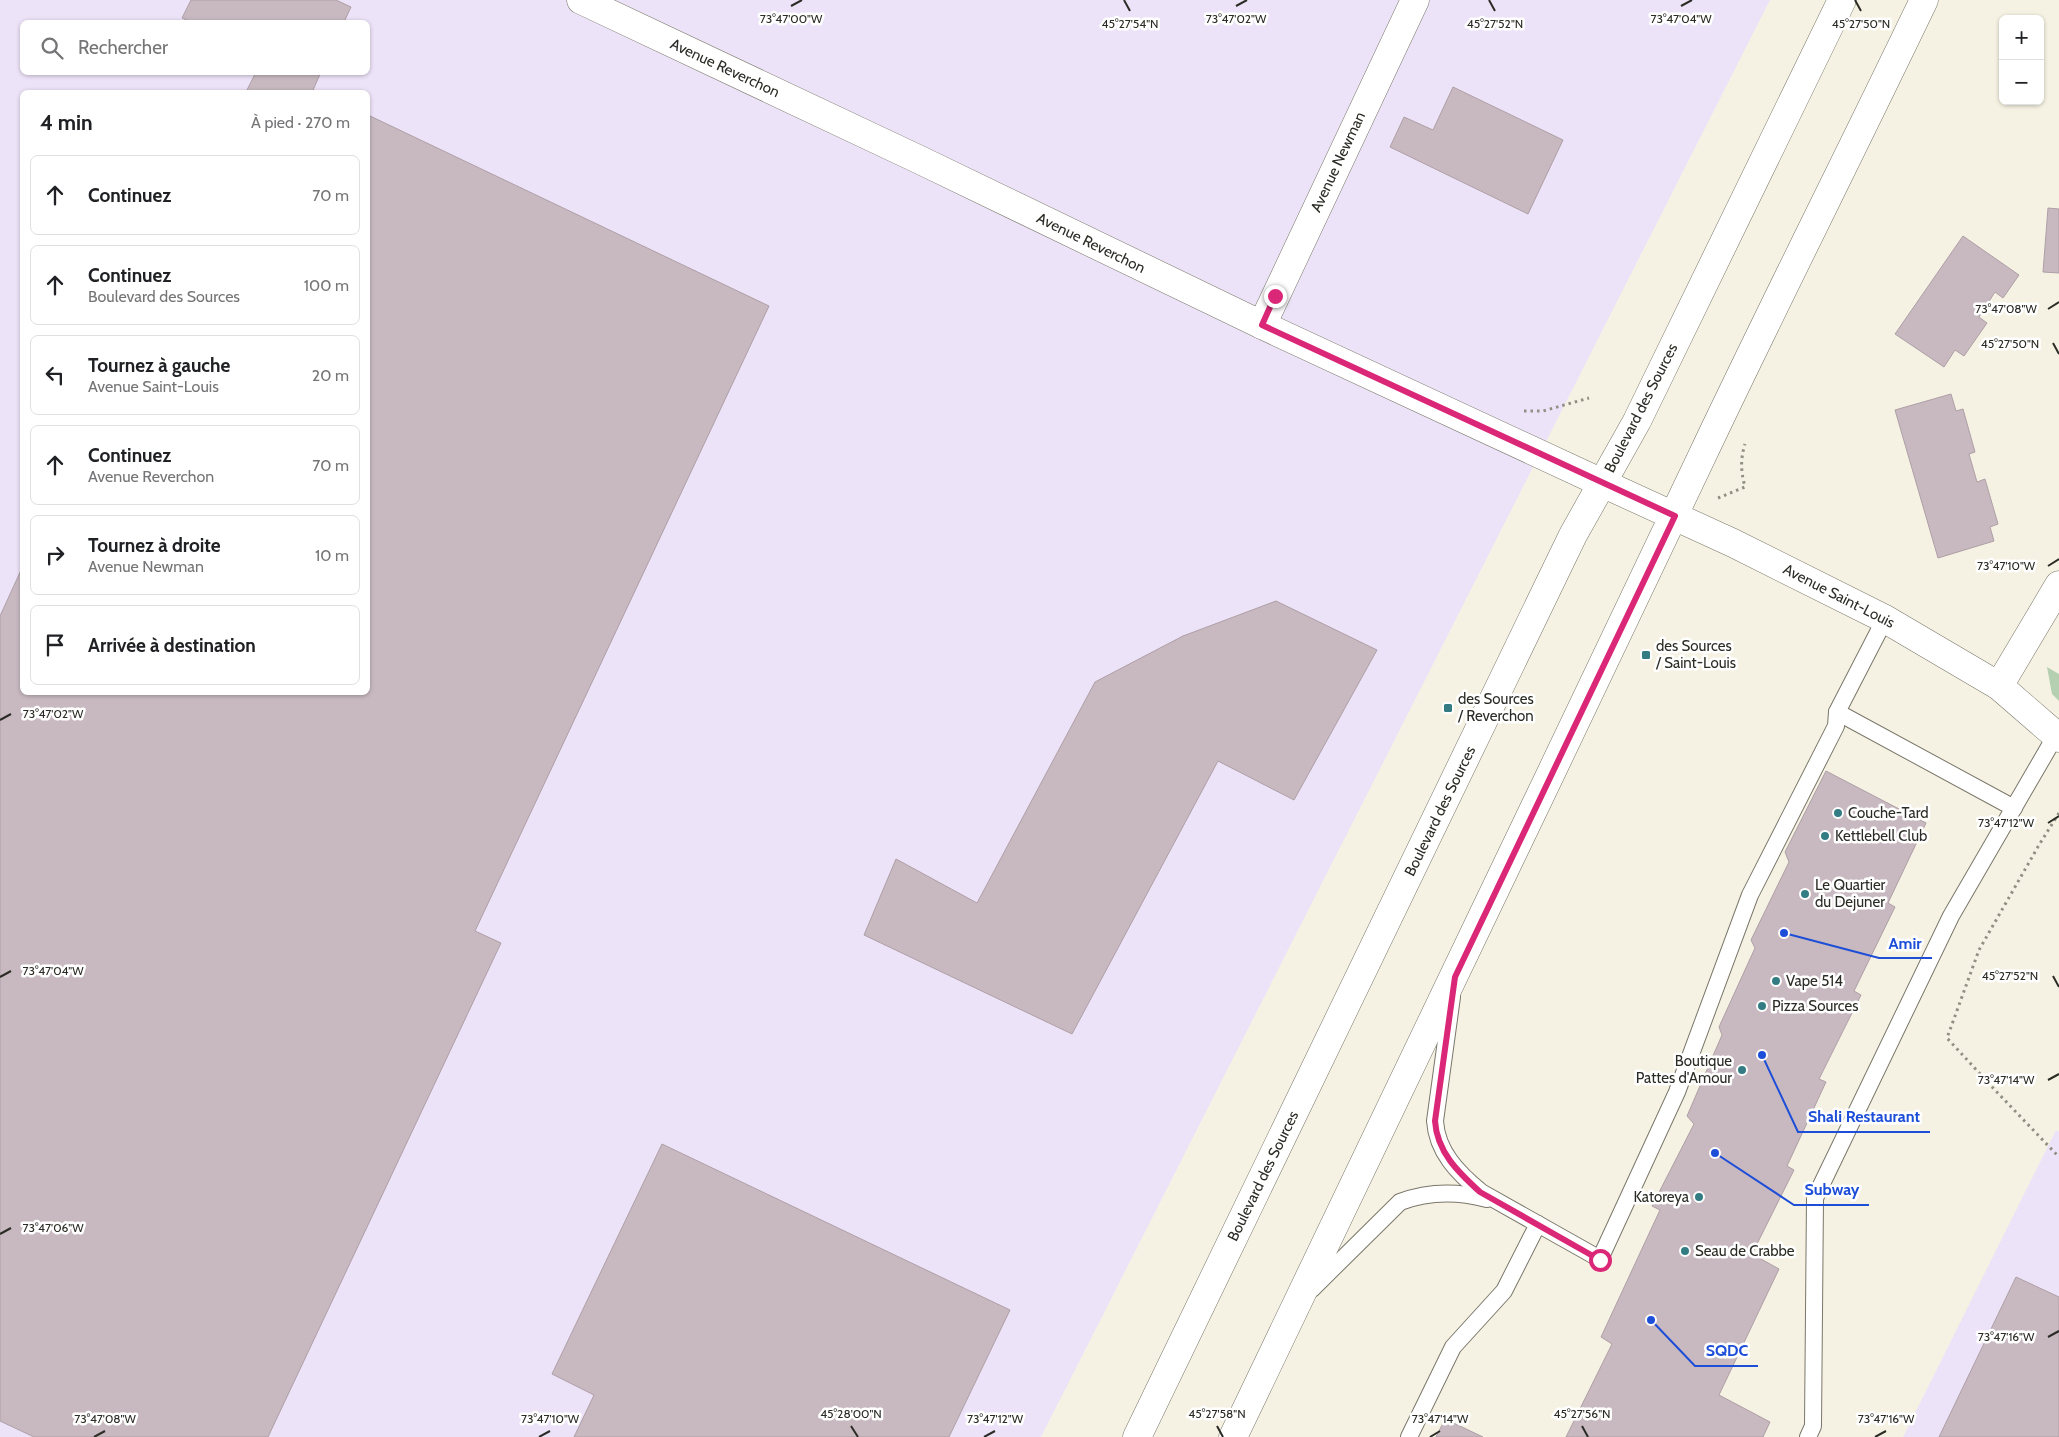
<!DOCTYPE html>
<html lang="fr">
<meta charset="utf-8">
<style>
:root{--surface:#fff;--page:#f6f6f6;--text:#202124;--muted:#757577;--line:#e0e0e0}
body{margin:0;font-family:Cabin,sans-serif;background:var(--page);color:var(--text)}
.controls{position:absolute;right:15px;top:15px;display:grid;overflow:hidden;border-radius:8px;box-shadow:0 1px 4px #0004}
.controls button{width:45px;height:45px;display:grid;place-items:center;padding:0;border:0;border-bottom:1px solid var(--line);background:var(--surface);color:var(--text);font:25px sans-serif}
.stop{position:absolute;width:15px;height:15px;margin:-11px;border:4px solid #db2777;border-radius:50%;background:#fff}
.stop.end{background:#db2777;border-color:#fff;box-shadow:0 1px 5px #0008}
.list{margin:0;padding:0;list-style:none}
h2{display:flex;justify-content:space-between;align-items:center;height:65px;margin:0;padding:0 20px;font-size:21px}
h2 small{font-size:16px;font-weight:400;color:var(--muted)}
.list li{display:grid;grid-template-columns:32px 1fr auto;gap:15px;align-items:center;box-sizing:border-box;height:80px;margin:0 10px 10px;padding:0 10px;border:1px solid var(--line);border-radius:8px}
.list b{display:block;font-size:19px;white-space:nowrap}
.list p{margin:0;font-size:16px;white-space:nowrap;color:var(--muted)}
.list em{font-size:16px;font-style:normal;color:var(--muted)}
.icon{flex:none;width:28px;height:28px;fill:none;stroke:currentColor;stroke-width:2;stroke-linecap:round;stroke-linejoin:round}
.map{position:relative;flex:none;width:2059px;height:1437px;overflow:hidden}
.search{position:absolute;background:var(--surface);box-shadow:0 1px 4px #0004;left:20px;top:20px;width:350px;height:55px;display:flex;align-items:center;gap:12px;box-sizing:border-box;padding:0 18px;border-radius:8px;color:var(--muted);font-size:19px}
.panel{position:absolute;background:var(--surface);box-shadow:0 1px 4px #0004;left:20px;top:90px;width:350px;height:605px;border-radius:8px}
.map>svg:first-child{display:block}
.industrial{fill:#ede3f8;fill-rule:evenodd}
.green{fill:#b5cfb1}
.building{fill:#c8b9c0;stroke:#ae9fa6}
.lines{fill:none;stroke-linecap:round;stroke-linejoin:round}
.lane-casing{stroke:#7a776a;stroke-width:18}
.street-casing{stroke:#7a776a;stroke-width:29}
.secondary-casing{stroke:#7a776a;stroke-width:29}
.path{stroke:#908f84;stroke-width:3;stroke-dasharray:2.5 4;stroke-linecap:butt}
.lane{stroke:#fff;stroke-width:16}
.street{stroke:#fff;stroke-width:28}
.secondary{stroke:#fff;stroke-width:28}
.route{stroke:#db2777;stroke-width:6}
.ticks{fill:none;stroke:#2c2c26;stroke-width:2}
.poi-dot{fill:#347c83;stroke:#fff;stroke-width:2}
.labels{text-anchor:middle;stroke-width:5;stroke-linejoin:round;paint-order:stroke}
.street-label{font-size:15px;fill:#2c2c26;stroke:#fff}
.poi-label{font-size:15px;fill:#2c2c26;stroke:#fff;text-anchor:start}
.ticks-label{font-size:12px;text-anchor:middle;fill:#2c2c26;stroke:#fff;stroke-width:5;stroke-linejoin:round;paint-order:stroke}
.leader{fill:none;stroke:#1d4ed8;stroke-width:2}
.callout-dot{fill:#1d4ed8;stroke:#fff;stroke-width:2}
.callout-label{font-size:16px;text-anchor:middle;font-weight:bold;fill:#1d4ed8;stroke:#fff;stroke-width:5;stroke-linejoin:round;paint-order:stroke}
</style>
<div class="map">
<svg width="2059" height="1437" viewBox="0 0 2059 1437">
<rect width="100%" height="100%" fill="#f5f2e3"/>
<!-- industrial -->
<g class="industrial">
<path d="M0 0H1770L1041 1437H0ZM22 22H368V72H22ZM22 92H368V692H22Z"/>
<path d="M2056 1130 2059 1132V1437H1903Z"/>
</g>
<!-- green -->
<path class="green" d="M2047 667 2059 674V701L2052 694Z"/>
<!-- building -->
<g class="building">
<path d="M191 0H336L351 7 344 22H191L182 18Z"/>
<path d="M256 72H321L313 90 319 92H246Z"/>
<path d="M1453 87 1563 140 1528 214 1390 147 1404 117 1433 130Z"/>
<path d="M368 115 769 306 475 931 501 943 268 1437H34L0 1421V616L22 568V692H368Z"/>
<path d="M2048 208 2059 209V273L2043 272Z"/>
<path d="M1963 236 2019 275 2003 298 1995 292 1979 317 1987 323 1964 356 1955 350 1944 367 1895 334Z"/>
<path d="M1951 394 1956 411 1963 409 1975 452 1969 454 1977 482 1985 479 1998 524 1990 527 1994 541 1938 558 1895 410Z"/>
<path d="M1276 601 1377 650 1294 800 1218 761 1072 1034 864 935 896 859 977 903 1095 682 1183 636Z"/>
<path d="M1826 771 1926 823 1888 903 1895 907 1854 991 1861 995 1819 1079 1826 1082 1787 1166 1794 1170 1752 1254 1779 1269 1719 1395 1770 1422 1763 1437H1566L1612 1344 1601 1337 1660 1210 1652 1206 1694 1124 1687 1116 1722 1035 1719 1027 1755 948 1751 940 1789 862 1785 852Z"/>
<path d="M662 1144 1010 1310 949 1437H574L594 1395 552 1374Z"/>
<path d="M2016 1277 2059 1297V1437H1939Z"/>
<path d="M1445 1419 1483 1437H1436Z"/>
</g>
<g class="lines">
<!-- lane casing -->
<g class="lane-casing">
<g id="lane">
<path d="M1837 712 2014 808"/>
<path d="M1452 997 1435 1121C1437 1152 1458 1173 1481 1192L1600 1259 1677 1092 1750 895 1836 726 1837 712 1885 619"/>
<path d="M1312 1289 1400 1202C1429 1191 1457 1191 1487 1199"/>
<path d="M1409 1437 1453 1347 1504 1291 1538 1224"/>
<path d="M1808 1437 1813 1426 1815 1198 1951 916 2056 735"/>
</g>
</g>
<!-- street casing -->
<g class="street-casing">
<g id="street">
<path d="M581 0 920 160 1262 325 1602 483"/>
<path d="M1262 325 1415 0"/>
<path d="M1999 686 2059 585"/>
</g>
</g>
<!-- secondary casing -->
<g class="secondary-casing">
<g id="secondary">
<path d="M1602 483 1733 543 1885 619 1999 686 2059 738"/>
<path d="M1137 1437 1573 535 1637 421 1842 0"/>
<path d="M1233 1437C1390 1110 1547 782 1703 454 1775 302 1851 152 1924 0"/>
</g>
</g>
<!-- path -->
<g class="path">
<path d="M1524 411H1543L1589 398"/>
<path d="M1718 498 1745 487C1741 472 1740 460 1745 444"/>
<path d="M2059 813 2039 845 1979 950 1947 1038 1994 1089 2059 1157"/>
</g>
<!-- lane -->
<use href="#lane" class="lane"/>
<!-- street -->
<use href="#street" class="street"/>
<!-- secondary -->
<use href="#secondary" class="secondary"/>
</g>
<g class="lines">
<!-- route -->
<path class="route" d="M1275 296 1262 325 1675 516 1455 977 1435 1121C1437 1152 1458 1172 1480 1192L1600 1260"/>
</g>
<!-- ticks -->
<path class="ticks" d="M1124 0 1130 11M1489 0 1495 11M1855 0 1861 11M791 6 802 0M1236 6 1247 0M1681 6 1692 0M2048 309 2059 302M2053 343 2059 354M2048 566 2059 559M0 720 11 714M2048 823 2059 816M2053 976 2059 987M0 977 11 971M2048 1080 2059 1074M0 1234 11 1228M2048 1337 2059 1331M851 1426 858 1437M1217 1426 1223 1437M1582 1426 1588 1437M94 1437 105 1431M539 1437 550 1431M984 1437 995 1431M1430 1437 1440 1431M1875 1437 1886 1431"/>
<!-- markers -->
<g class="poi-dot">
<rect x="1641" y="650" width="10" height="10" rx="2.5"/>
<rect x="1443" y="703" width="10" height="10" rx="2.5"/>
<circle cx="1838" cy="813" r="5"/>
<circle cx="1825" cy="836" r="5"/>
<circle cx="1805" cy="894" r="5"/>
<circle cx="1776" cy="981" r="5"/>
<circle cx="1762" cy="1006" r="5"/>
<circle cx="1742" cy="1070" r="5"/>
<circle cx="1699" cy="1197" r="5"/>
<circle cx="1685" cy="1251" r="5"/>
</g>
<g class="labels">
<!-- street labels -->
<g class="street-label">
<text transform="translate(725 68) rotate(25)" y="5">Avenue Reverchon</text>
<text transform="translate(1338 162) rotate(-65)" y="5">Avenue Newman</text>
<text transform="translate(1091 243) rotate(26)" y="5">Avenue Reverchon</text>
<text transform="translate(1641 408) rotate(-63)" y="5">Boulevard des Sources</text>
<text transform="translate(1839 596) rotate(27)" y="5">Avenue Saint-Louis</text>
<text transform="translate(1440 811) rotate(-64)" y="5">Boulevard des Sources</text>
<text transform="translate(1263 1176) rotate(-64)" y="5">Boulevard des Sources</text>
</g>
<!-- poi labels -->
<g class="poi-label">
<text x="1656" y="651">des Sources<tspan x="1656" dy="17">/ Saint-Louis</tspan></text>
<text x="1458" y="704">des Sources<tspan x="1458" dy="17">/ Reverchon</tspan></text>
<text x="1848" y="818">Couche-Tard</text>
<text x="1835" y="841">Kettlebell Club</text>
<text x="1815" y="890">Le Quartier<tspan x="1815" dy="17">du Dejuner</tspan></text>
<text x="1786" y="986">Vape 514</text>
<text x="1772" y="1011">Pizza Sources</text>
<text x="1732" y="1066" text-anchor="end">Boutique<tspan x="1732" dy="17">Pattes d'Amour</tspan></text>
<text x="1689" y="1202" text-anchor="end">Katoreya</text>
<text x="1695" y="1256">Seau de Crabbe</text>
</g>
</g>
<g class="ticks-label">
<text x="791" y="23">73°47'00"W</text>
<text x="1236" y="23">73°47'02"W</text>
<text x="1681" y="23">73°47'04"W</text>
<text x="1495" y="28">45°27'52"N</text>
<text x="1130" y="28">45°27'54"N</text>
<text x="1861" y="28">45°27'50"N</text>
<text x="2006" y="313">73°47'08"W</text>
<text x="2010" y="348">45°27'50"N</text>
<text x="2006" y="570">73°47'10"W</text>
<text x="53" y="718">73°47'02"W</text>
<text x="2006" y="827">73°47'12"W</text>
<text x="53" y="975">73°47'04"W</text>
<text x="2010" y="980">45°27'52"N</text>
<text x="2006" y="1084">73°47'14"W</text>
<text x="53" y="1232">73°47'06"W</text>
<text x="2006" y="1341">73°47'16"W</text>
<text x="851" y="1418">45°28'00"N</text>
<text x="1217" y="1418">45°27'58"N</text>
<text x="1582" y="1418">45°27'56"N</text>
<text x="105" y="1423">73°47'08"W</text>
<text x="550" y="1423">73°47'10"W</text>
<text x="995" y="1423">73°47'12"W</text>
<text x="1440" y="1423">73°47'14"W</text>
<text x="1886" y="1423">73°47'16"W</text>
</g>
<!-- callouts -->
<path class="leader" d="M1784 933L1879 958H1932M1762 1055L1798 1132H1930M1715 1153L1794 1205H1869M1651 1320L1695 1366H1758"/>
<g class="callout-dot">
<circle cx="1784" cy="933" r="5"/>
<circle cx="1762" cy="1055" r="5"/>
<circle cx="1715" cy="1153" r="5"/>
<circle cx="1651" cy="1320" r="5"/>
</g>
<g class="callout-label">
<text x="1905" y="949">Amir</text>
<text x="1864" y="1122">Shali Restaurant</text>
<text x="1832" y="1195">Subway</text>
<text x="1727" y="1356">SQDC</text>
</g>
</svg>
<div class="controls">
<button>+</button>
<button>−</button>
</div>
<div class="stop" style="left:1600px;top:1260px"></div>
<div class="stop end" style="left:1275px;top:296px"></div>
<div class="search"><svg class="icon" aria-label="search" viewBox="0 0 24 24"><circle cx="10" cy="10" r="6"/><path d="M15 15l6 6"/></svg>Rechercher</div>
<section class="panel">
<h2>4 min<small>À pied · 270 m</small></h2>
<ul class="list">
<li><svg class="icon" aria-label="ahead" viewBox="0 0 24 24"><path d="M12 20V5M6 11l6-6 6 6"/></svg><div><b>Continuez</b></div><em>70 m</em></li>
<li><svg class="icon" aria-label="ahead" viewBox="0 0 24 24"><path d="M12 20V5M6 11l6-6 6 6"/></svg><div><b>Continuez</b><p>Boulevard des Sources</p></div><em>100 m</em></li>
<li><svg class="icon" aria-label="left" viewBox="0 0 24 24"><path d="M17 20v-9H6M10 6l-5 5 5 5"/></svg><div><b>Tournez à gauche</b><p>Avenue Saint-Louis</p></div><em>20 m</em></li>
<li><svg class="icon" aria-label="ahead" viewBox="0 0 24 24"><path d="M12 20V5M6 11l6-6 6 6"/></svg><div><b>Continuez</b><p>Avenue Reverchon</p></div><em>70 m</em></li>
<li><svg class="icon" aria-label="right" viewBox="0 0 24 24"><path d="M7 20v-9h11M14 6l5 5-5 5"/></svg><div><b>Tournez à droite</b><p>Avenue Newman</p></div><em>10 m</em></li>
<li><svg class="icon" aria-label="arrive" viewBox="0 0 24 24"><path d="M6 21V4h12l-3 4 3 4H6"/></svg><div><b>Arrivée à destination</b></div></li>
</ul>
</section>
</div>
